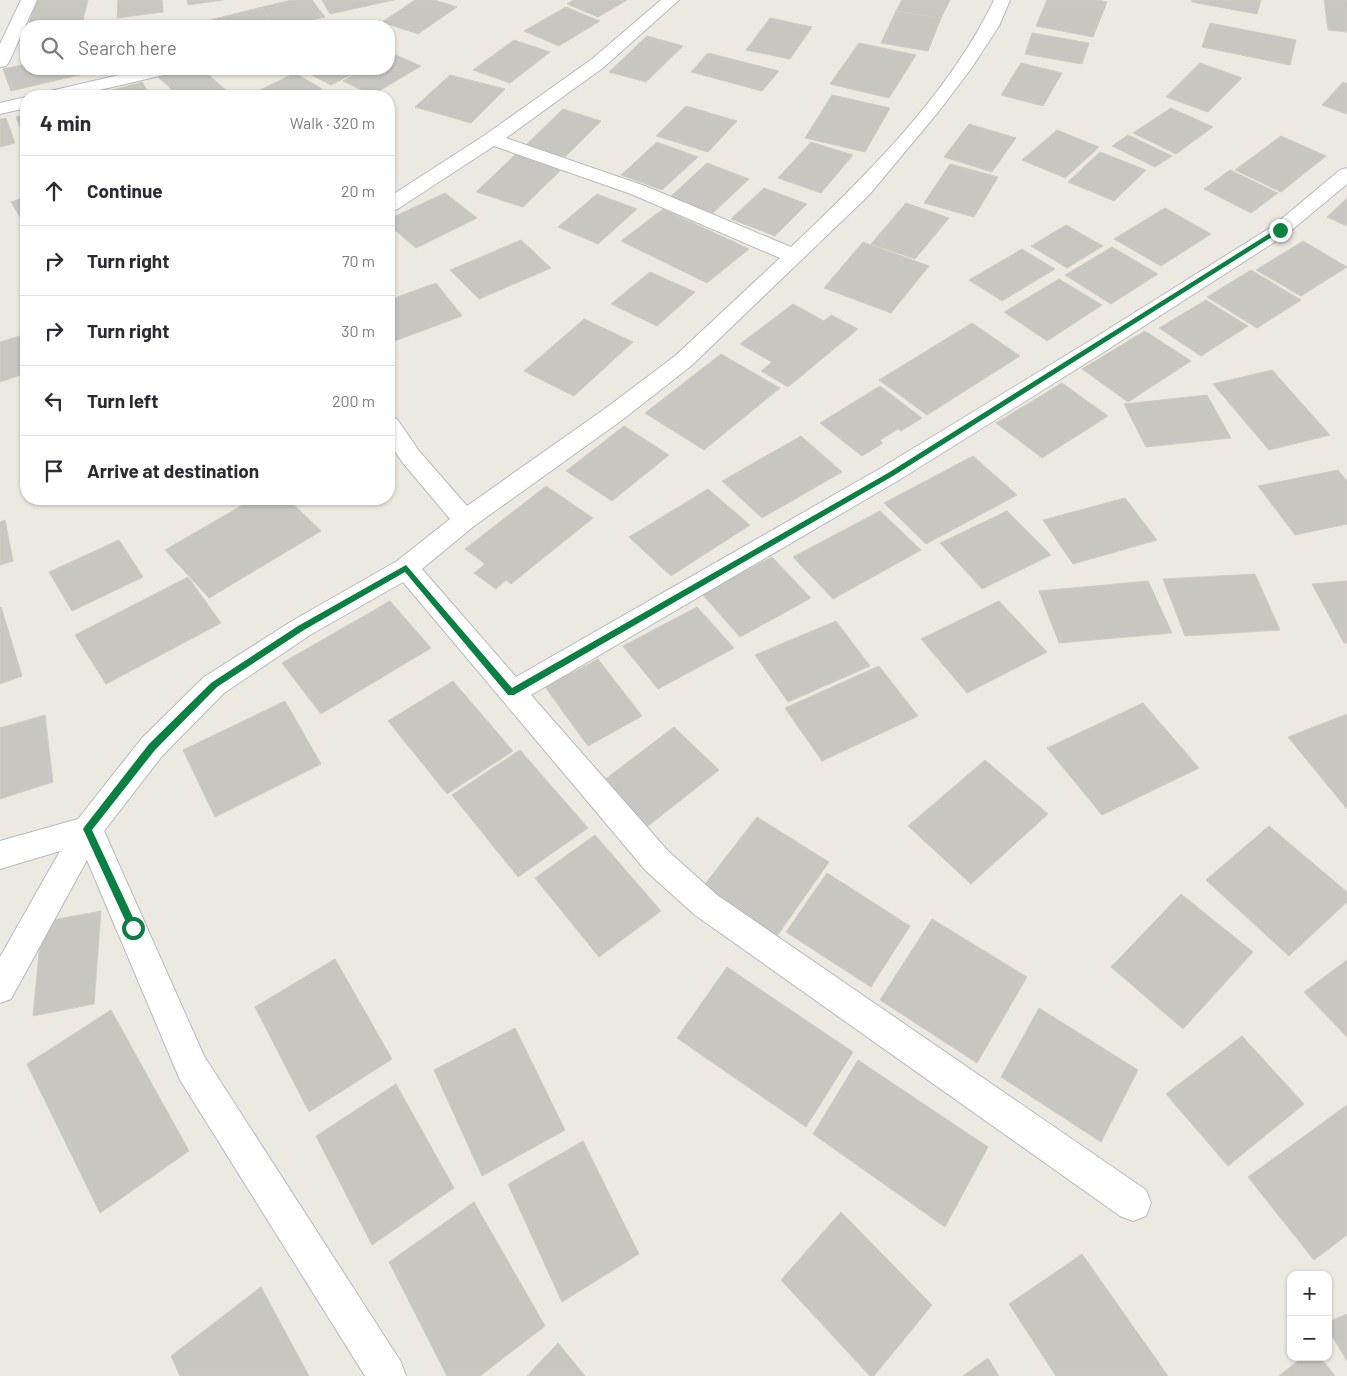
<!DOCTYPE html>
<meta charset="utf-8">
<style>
:root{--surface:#fff;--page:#f2f2f3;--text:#2b2b33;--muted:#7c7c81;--line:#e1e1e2}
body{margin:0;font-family:Barlow,sans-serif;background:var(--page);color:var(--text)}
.controls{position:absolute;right:15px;bottom:15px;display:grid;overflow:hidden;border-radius:10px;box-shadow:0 1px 4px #0004}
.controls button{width:45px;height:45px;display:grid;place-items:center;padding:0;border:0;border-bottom:1px solid var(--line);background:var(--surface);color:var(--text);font:25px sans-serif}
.stop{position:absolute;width:15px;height:15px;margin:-11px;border:4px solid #0b8043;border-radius:50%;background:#fff}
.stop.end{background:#0b8043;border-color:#fff;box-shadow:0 1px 5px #0008}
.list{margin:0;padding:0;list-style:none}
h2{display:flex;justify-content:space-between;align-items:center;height:65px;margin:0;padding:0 20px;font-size:21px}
h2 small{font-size:16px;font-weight:400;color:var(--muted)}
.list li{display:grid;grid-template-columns:32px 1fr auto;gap:15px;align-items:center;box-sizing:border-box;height:70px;padding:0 20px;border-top:1px solid var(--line)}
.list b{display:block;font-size:19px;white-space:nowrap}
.list em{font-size:16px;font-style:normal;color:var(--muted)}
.icon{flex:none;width:28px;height:28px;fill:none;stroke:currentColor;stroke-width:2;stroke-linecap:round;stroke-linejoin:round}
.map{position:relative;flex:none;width:1347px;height:1376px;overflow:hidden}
.search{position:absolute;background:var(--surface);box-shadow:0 1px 4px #0004;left:20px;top:20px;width:375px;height:55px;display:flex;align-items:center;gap:12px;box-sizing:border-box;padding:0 18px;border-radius:20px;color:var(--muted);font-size:19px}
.panel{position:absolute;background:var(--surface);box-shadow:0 1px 4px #0004;left:20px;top:90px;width:375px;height:415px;border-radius:20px}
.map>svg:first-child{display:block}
.building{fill:#c8c6c0;stroke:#d0cbbf}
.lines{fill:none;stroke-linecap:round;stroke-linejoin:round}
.minor-casing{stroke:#b6b8bd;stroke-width:2}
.minor{fill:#fff;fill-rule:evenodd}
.route{fill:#0b8043}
</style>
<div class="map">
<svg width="1347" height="1376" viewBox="0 0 1347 1376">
<rect width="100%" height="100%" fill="#eceae0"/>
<!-- building -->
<g class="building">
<path d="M37 0H88L83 20 29 23Z"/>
<path d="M118 0H162L163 12 117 18Z"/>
<path d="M187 0H223L188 5Z"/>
<path d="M292 0H312L325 17 288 26H274L262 7Z"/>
<path d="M322 0H394L330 14Z"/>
<path d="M415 0H435L457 7 418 34 382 22Z"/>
<path d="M573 0H627L598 17 567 4Z"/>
<path d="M902 0H950L941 18 896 11Z"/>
<path d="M1047 0H1098L1107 2 1093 37 1036 26Z"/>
<path d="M1192 0H1261L1257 14 1192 2Z"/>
<path d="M1324 0H1347V32L1328 30Z"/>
<path d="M262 7 274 26H210L206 21Z"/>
<path d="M566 7 600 21 559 46 524 31Z"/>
<path d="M896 11 941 18 928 51 881 43Z"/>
<path d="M770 18 812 27 790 59 746 50Z"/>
<path d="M1210 23 1296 40 1290 65 1202 47Z"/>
<path d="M1032 33 1089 43 1082 64 1025 54Z"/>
<path d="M647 36 683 46 646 82 609 72Z"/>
<path d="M514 40 550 52 510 83 473 70Z"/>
<path d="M859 43 916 55 889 98 830 84Z"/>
<path d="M391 53 421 66 372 95 343 81 364 69H389V54Z"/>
<path d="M708 53 779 71 762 91 691 72Z"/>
<path d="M1021 63 1062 73 1043 106 1001 95Z"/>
<path d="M1200 63 1242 78 1208 112 1166 97Z"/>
<path d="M26 64V69H91L92 72 11 91 3 69Z"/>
<path d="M181 69H202L227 91 213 96H179L158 77Z"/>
<path d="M300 69H362L331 85Z"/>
<path d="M295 73 322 89 308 96H248Z"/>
<path d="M450 75 505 89 471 123 415 107Z"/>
<path d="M142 82 151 96H91Z"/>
<path d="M1343 82 1347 84V114L1322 105Z"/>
<path d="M832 95 890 108 865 152 805 138Z"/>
<path d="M686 106 737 121 708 152 656 136Z"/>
<path d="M1171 108 1213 127 1176 154 1133 133Z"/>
<path d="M563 109 601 121 565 157 526 145Z"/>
<path d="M26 115V142L16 117Z"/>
<path d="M6 118 15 143 0 147V119Z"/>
<path d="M969 124 1016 138 992 172 944 157Z"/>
<path d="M1057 130 1099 147 1065 178 1022 160Z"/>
<path d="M1128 135 1172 156 1155 167 1112 146Z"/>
<path d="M1281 136 1326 156 1281 192 1235 170Z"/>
<path d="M657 142 698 157 662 190 621 175Z"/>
<path d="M811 142 853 155 821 193 778 178Z"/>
<path d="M1100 152 1146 170 1114 201 1068 182Z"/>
<path d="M517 153 563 168 523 207 476 192Z"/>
<path d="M707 163 749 179 712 214 669 198Z"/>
<path d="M950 164 998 177 974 217 924 203Z"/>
<path d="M1230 170 1278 193 1251 213 1204 189Z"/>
<path d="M764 188 807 204 775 236 731 219Z"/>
<path d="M445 193 477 218 416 248 389 225V219Z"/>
<path d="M597 194 637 209 598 244 558 227Z"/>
<path d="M26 197V227L11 202Z"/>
<path d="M1347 198V226L1327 217Z"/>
<path d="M906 203 949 218 915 259 871 244Z"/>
<path d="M1165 208 1211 234 1161 266 1114 239Z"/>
<path d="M663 209 749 249 707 283 621 241Z"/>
<path d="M1066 225 1103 246 1067 268 1031 246Z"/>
<path d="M521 240 551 268 479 299 450 270Z"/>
<path d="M1303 241 1347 267 1301 296 1256 270Z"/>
<path d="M863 242 929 266 891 313 824 288Z"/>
<path d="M1112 247 1158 274 1111 304 1065 275Z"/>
<path d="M1022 249 1055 269 1002 301 969 280Z"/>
<path d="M1251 270 1301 300 1257 328 1207 297Z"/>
<path d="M650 272 695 292 657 326 611 304Z"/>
<path d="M1059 279 1102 305 1047 341 1004 312Z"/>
<path d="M436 283 462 316 389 343V300Z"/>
<path d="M1206 300 1248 326 1201 356 1159 328Z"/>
<path d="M793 304 824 321 831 315 858 329 788 387 761 371 772 362 740 344Z"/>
<path d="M584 319 633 342 574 396 524 371Z"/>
<path d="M972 323 1020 356 927 415 879 380Z"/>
<path d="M1145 331 1191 361 1128 402 1082 369Z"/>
<path d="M26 334V373L0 382V342Z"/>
<path d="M721 354 780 388 704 450 645 413Z"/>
<path d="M1272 370 1330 435 1269 450 1213 384Z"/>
<path d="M1062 383 1108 416 1042 458 996 423Z"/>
<path d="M880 386 922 418 901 431 898 429 880 440 883 443 862 456 820 423Z"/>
<path d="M1207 395 1231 438 1146 447 1124 404Z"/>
<path d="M624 426 669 455 612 501 566 471Z"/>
<path d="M801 436 842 472 762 518 722 481Z"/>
<path d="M973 456 1017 495 926 544 884 503Z"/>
<path d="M1338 470 1347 481V524L1295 535 1258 486Z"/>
<path d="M546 486 593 518 511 584 506 580 496 589 474 573 485 564 465 549Z"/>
<path d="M708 489 750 525 671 576 629 537Z"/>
<path d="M1125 498 1157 540 1073 564 1043 520Z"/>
<path d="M253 499H288L321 531 209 598 165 550Z"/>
<path d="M880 511 921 550 833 599 793 557Z"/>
<path d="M1007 511 1051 555 982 589 940 543Z"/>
<path d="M5 520 13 561 0 565V522Z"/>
<path d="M119 540 143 577 72 611 49 572Z"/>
<path d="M772 557 811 598 740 637 702 594Z"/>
<path d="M1255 574 1280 630 1185 636 1163 579Z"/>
<path d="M188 577 221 623 106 684 75 635Z"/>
<path d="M1148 581 1172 633 1059 643 1039 591Z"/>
<path d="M1347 581V643H1344L1312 584Z"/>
<path d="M390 601 431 648 321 714 282 663Z"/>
<path d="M999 601 1047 652 967 693 921 639Z"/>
<path d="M1 607 22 676 0 684V608Z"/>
<path d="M697 607 734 648 658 689 623 646Z"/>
<path d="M836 621 870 666 788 702 755 655Z"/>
<path d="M598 659 642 716 588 746 545 687Z"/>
<path d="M879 666 918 716 822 761 785 708Z"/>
<path d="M453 681 513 751 447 794 388 721Z"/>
<path d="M285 701 321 764 215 817 183 750Z"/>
<path d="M1143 703 1199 768 1102 815 1047 748Z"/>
<path d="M1347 714V809L1288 737Z"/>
<path d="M45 715 53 782 0 799V728Z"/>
<path d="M674 727 719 770 648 826 603 781Z"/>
<path d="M520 750 588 828 518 877 452 795Z"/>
<path d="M985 760 1048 814 971 884 908 826Z"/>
<path d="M757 817 829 862 777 936 702 888Z"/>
<path d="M1269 826 1347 892V902L1289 956 1206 880Z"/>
<path d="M595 835 661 911 599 957 535 878Z"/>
<path d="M827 873 910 926 871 987 786 932Z"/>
<path d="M1181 894 1253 952 1183 1029 1111 967Z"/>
<path d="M101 911 94 1004 33 1016 42 922Z"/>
<path d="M932 919 1027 977 977 1063 880 1000Z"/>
<path d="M335 959 392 1059 309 1112 255 1007Z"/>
<path d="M1347 960V1037L1304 992Z"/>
<path d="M727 967 853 1052 806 1127 677 1038Z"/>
<path d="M1039 1008 1138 1070 1101 1142 1001 1077Z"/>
<path d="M111 1010 189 1151 100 1213 27 1064Z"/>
<path d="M515 1028 565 1130 482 1176 434 1070Z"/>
<path d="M1242 1036 1304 1104 1228 1166 1166 1094Z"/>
<path d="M858 1060 988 1147 945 1227 813 1134Z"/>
<path d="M396 1084 454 1188 372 1245 316 1136Z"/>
<path d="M1347 1105V1235L1314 1260 1248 1177Z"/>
<path d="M583 1141 639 1254 562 1302 508 1184Z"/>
<path d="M474 1202 545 1326 480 1376H447L389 1262Z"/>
<path d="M841 1212 932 1305 874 1376H870L781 1280Z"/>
<path d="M1082 1254 1168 1376H1056L1009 1304Z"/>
<path d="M261 1287 309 1376H180L171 1356Z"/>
<path d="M1347 1314V1361L1328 1329V1322Z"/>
<path d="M558 1343 585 1376H527Z"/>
<path d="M1303 1357H1320L1335 1376H1279Z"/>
<path d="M988 1358 999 1376H963Z"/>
</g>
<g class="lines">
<!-- minor casing -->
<g class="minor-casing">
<g id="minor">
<path d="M21 0H37L9 62 6 66 0 67V44Z"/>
<path d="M661 0H679L604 67 506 138 645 186 791 247C865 177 950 93 994 0H1010L999 26 970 70 939 111 869 195 691 366 622 420 474 526 422 569 516 677 881 468 1083 345 1273 226 1340 170 1347 168V184L1287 234 1099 355 899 480 531 695 668 851 717 895 1146 1190 1151 1203 1146 1216 1133 1221 1120 1216 695 915 646 871 403 582 310 635 224 693 162 756 104 831 204 1056 401 1362 406 1376H365L180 1080 87 860 11 999 0 1003V957L60 851 0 869V841L78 819 142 738 204 677 292 621 397 561 450 519 403 463 389 443V417L397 419 419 451 467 506 606 408 675 356 780 258 631 194 494 146 396 210 389 212V197L485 135 592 59Z"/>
<path d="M145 69H175L172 73 74 96H43L46 92Z"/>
<path d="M26 97V108L0 114V103Z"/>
</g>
</g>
<!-- minor -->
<use href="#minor" class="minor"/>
</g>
<!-- route -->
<path class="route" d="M1278 228 1283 230 893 476 514 695H508L405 572 304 630 217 687 155 750 92 830 138 928 133 932 130 931 83 829 85 826 149 744 211 683 298 626 406 565 512 688 888 473Z"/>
</svg>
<div class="controls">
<button>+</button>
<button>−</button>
</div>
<div class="stop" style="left:133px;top:928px"></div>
<div class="stop end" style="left:1280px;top:230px"></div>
<div class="search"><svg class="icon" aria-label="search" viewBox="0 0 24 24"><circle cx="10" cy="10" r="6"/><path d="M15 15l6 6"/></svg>Search here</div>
<section class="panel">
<h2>4 min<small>Walk · 320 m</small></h2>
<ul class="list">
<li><svg class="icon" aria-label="ahead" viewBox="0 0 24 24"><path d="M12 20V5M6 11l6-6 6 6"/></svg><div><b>Continue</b></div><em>20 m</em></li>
<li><svg class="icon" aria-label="right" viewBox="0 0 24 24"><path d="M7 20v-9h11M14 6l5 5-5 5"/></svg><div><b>Turn right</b></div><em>70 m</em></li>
<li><svg class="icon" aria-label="right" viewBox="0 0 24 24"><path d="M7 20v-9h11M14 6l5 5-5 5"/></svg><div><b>Turn right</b></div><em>30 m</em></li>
<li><svg class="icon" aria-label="left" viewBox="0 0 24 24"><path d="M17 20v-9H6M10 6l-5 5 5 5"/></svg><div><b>Turn left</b></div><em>200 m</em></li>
<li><svg class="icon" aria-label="arrive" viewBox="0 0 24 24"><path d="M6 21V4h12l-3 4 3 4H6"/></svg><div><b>Arrive at destination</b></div></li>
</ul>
</section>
</div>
